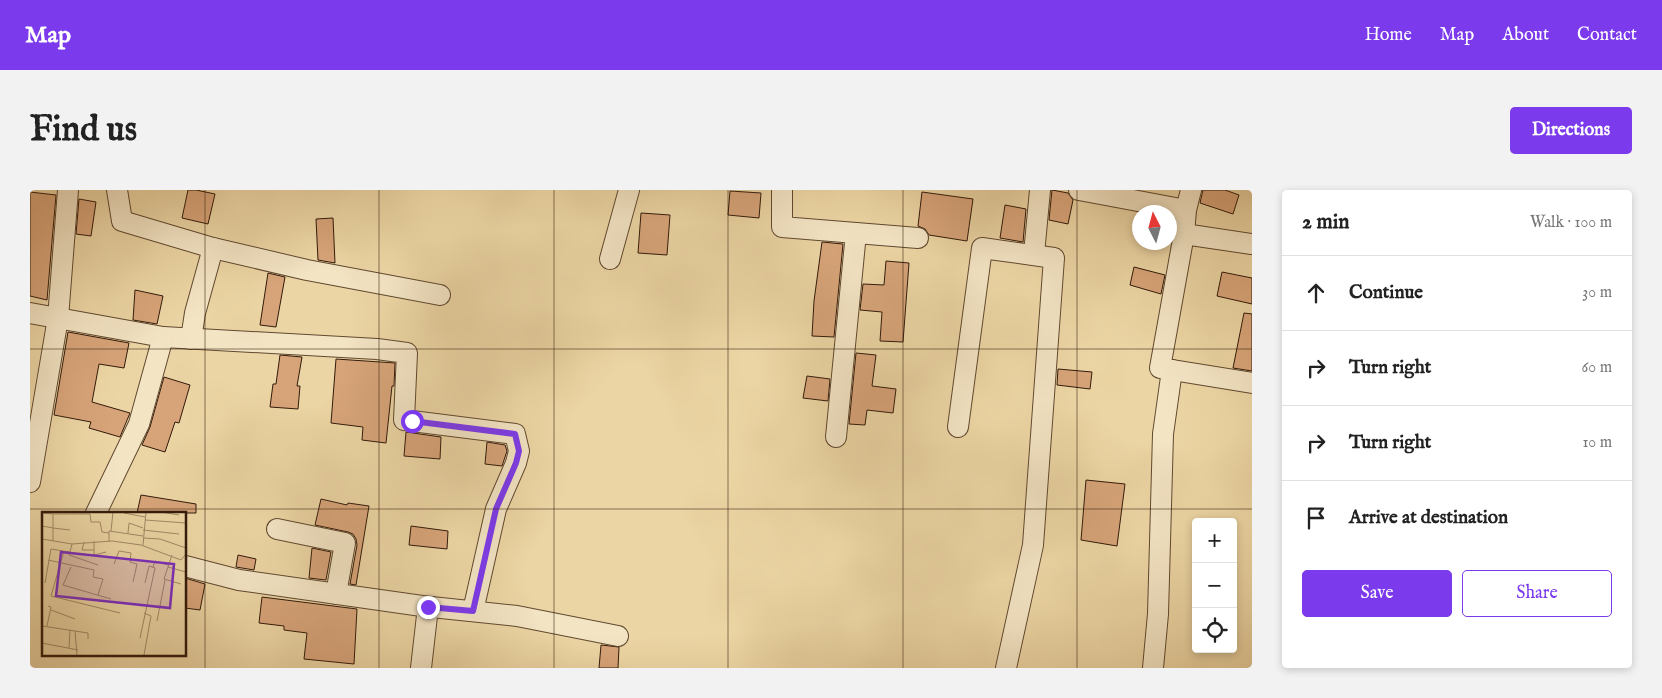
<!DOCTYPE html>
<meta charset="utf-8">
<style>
:root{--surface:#fff;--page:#f2f2f2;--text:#222;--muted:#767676;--line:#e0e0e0;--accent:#7c3aed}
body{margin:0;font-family:"IM FELL English",serif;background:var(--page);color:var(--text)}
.controls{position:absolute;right:15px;bottom:15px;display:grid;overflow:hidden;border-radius:5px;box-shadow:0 2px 8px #0003}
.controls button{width:45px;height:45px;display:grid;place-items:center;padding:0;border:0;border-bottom:1px solid var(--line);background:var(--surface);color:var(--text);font:25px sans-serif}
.compass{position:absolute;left:1102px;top:15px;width:45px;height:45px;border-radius:50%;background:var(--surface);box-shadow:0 2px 8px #0003;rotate:354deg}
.stop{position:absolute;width:15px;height:15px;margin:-11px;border:4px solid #7c3aed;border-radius:50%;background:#fff}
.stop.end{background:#7c3aed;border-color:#fff;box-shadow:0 1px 5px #0008}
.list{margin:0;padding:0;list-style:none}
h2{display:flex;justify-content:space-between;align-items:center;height:65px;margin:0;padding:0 20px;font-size:21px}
h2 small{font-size:16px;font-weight:400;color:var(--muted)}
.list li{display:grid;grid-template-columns:32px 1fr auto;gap:15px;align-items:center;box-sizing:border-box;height:75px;padding:0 20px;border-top:1px solid var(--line)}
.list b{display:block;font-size:19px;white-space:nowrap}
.list em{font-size:16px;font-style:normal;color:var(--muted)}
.actions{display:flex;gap:10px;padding:15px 20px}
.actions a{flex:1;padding:11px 0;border:1px solid var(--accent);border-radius:5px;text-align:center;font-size:18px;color:var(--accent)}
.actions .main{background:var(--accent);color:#fff}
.icon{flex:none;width:28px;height:28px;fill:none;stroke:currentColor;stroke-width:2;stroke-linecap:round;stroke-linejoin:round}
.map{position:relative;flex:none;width:1222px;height:478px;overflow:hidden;border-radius:5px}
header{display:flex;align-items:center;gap:30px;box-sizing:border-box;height:70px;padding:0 25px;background:var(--accent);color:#fff}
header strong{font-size:24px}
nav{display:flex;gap:28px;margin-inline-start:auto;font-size:18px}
.intro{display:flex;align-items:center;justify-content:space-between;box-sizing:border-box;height:120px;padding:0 30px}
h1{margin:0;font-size:35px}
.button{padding:12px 22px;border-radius:5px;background:var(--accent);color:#fff;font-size:18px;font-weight:700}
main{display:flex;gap:30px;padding:0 30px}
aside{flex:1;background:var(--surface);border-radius:5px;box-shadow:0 2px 8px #0003}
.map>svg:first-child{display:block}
.building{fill:#d7a479;stroke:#321a0a}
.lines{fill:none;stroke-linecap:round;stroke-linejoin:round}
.street-casing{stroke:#604930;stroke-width:22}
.street{stroke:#f3e4c4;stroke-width:20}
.route{stroke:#7c3aed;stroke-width:6}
.grid{fill:none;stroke:#321a0a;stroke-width:1;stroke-opacity:0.55}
.inset-road{fill:none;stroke:#a28a66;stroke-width:1}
.view{fill:#7b2cbf;fill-opacity:0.15;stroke:#7b2cbf;stroke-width:2.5}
.inset-edge{fill:none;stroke:#321a0a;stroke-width:2.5}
</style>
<header>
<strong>Map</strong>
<nav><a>Home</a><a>Map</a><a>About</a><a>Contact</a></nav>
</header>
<div class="intro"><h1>Find us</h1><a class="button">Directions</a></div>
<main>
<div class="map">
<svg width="1222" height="478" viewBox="0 0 1222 478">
<rect width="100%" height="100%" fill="#ecd5a4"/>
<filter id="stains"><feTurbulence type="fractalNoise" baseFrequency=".004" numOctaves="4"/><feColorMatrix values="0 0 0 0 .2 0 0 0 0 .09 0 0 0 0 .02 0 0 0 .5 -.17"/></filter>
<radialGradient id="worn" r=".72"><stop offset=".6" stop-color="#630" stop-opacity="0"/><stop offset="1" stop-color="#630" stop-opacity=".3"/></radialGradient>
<!-- building -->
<g class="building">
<path d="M158 0H166L185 4 178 34 152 28Z"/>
<path d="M1022 0 1038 3 1043 10 1038 34 1019 30Z"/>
<path d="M1173 0H1195L1209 5 1203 24 1170 13Z"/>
<path d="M700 1 731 3 729 28 698 25Z"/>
<path d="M0 2 26 5 17 110 0 106Z"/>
<path d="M892 2 943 9 937 51 899 45 895 39 888 36Z"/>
<path d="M49 9 66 12 61 46 46 44Z"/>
<path d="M975 15 996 19 993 52 970 48Z"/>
<path d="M611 23 640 25 637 65 608 63Z"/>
<path d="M303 28 305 73 288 70 286 29Z"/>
<path d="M792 52 813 54 804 147 782 146 784 111Z"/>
<path d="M856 71 879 73 873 152 850 151 852 122 830 120 833 94 854 95Z"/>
<path d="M1104 77 1135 85 1131 104 1100 95Z"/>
<path d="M1192 82 1222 88V114L1187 106Z"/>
<path d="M238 83 255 87 246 137 230 135Z"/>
<path d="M105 100 133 106 127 134 103 130Z"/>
<path d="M1214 123 1222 124V181L1203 178Z"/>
<path d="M38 142 99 153 94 178 69 174 62 212 100 223 90 247 59 238 61 232 24 225Z"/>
<path d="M826 163 846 165 842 196 866 199 863 223 837 220 835 235 819 234Z"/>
<path d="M250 165 272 167 267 196H270L268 219 240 217 243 194H246Z"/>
<path d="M306 169 365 173 364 196H362L356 253 332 250 333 237 301 233Z"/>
<path d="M1028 179 1062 182 1060 199 1027 195Z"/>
<path d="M777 186 800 189 798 211 773 208Z"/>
<path d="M134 187 160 195 149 233 145 232 135 262 112 255 120 237Z"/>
<path d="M376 242 411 247 410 269 374 266Z"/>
<path d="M457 252 475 255 477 261 472 276 455 274Z"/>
<path d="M1056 290 1095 294 1087 356 1051 350Z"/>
<path d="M111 305 166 314V323H107Z"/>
<path d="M291 309 317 315 318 313 339 316 326 395 320 394 327 355 326 349 323 344 318 342 285 335Z"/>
<path d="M381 336 418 341 417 359 379 355Z"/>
<path d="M282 358 301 362 296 390 279 388Z"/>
<path d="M208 365 226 369 224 380 206 377Z"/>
<path d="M155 388 175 394 170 420 155 418Z"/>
<path d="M232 407 327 419 324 474 274 469 277 443 254 440V436L229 433Z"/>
<path d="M571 455 589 457 588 478H569Z"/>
</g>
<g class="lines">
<!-- street casing -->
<g class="street-casing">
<g id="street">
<path d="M87 0 92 31 183 58 277 80 410 105"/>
<path d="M752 0V37L826 43 806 247"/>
<path d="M1049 0 1156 20"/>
<path d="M1161 0 1156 20 1154 44 1130 178 1222 193"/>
<path d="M826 43 888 48"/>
<path d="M1154 44 1222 54"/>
<path d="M1004 64 1010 0"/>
<path d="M580 69 599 0"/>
<path d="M0 123 133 147 347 159 377 163 374 230 485 244 489 261 486 273 466 319 443 421"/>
<path d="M161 149 165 123 183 58"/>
<path d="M928 237 952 58 1024 68 1003 355 976 478"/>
<path d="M0 292 28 128 38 0"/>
<path d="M66 323 109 234 133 147"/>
<path d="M247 339 315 353 306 404"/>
<path d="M155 376 209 390 392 416 487 426 588 446"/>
<path d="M391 478 398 417"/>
<path d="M1123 478 1128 424 1133 244 1142 180"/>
</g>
</g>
<!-- street -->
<use href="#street" class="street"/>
</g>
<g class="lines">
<!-- route -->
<path class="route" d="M382 231 485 244 489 261 486 273 466 319 443 421 398 417"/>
</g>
<!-- grid -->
<path class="grid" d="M175 0V478M349 0V478M524 0V478M698 0V478M873 0V478M1047 0V478M0 159H1222M0 319H1222"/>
<!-- overview -->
<g transform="translate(12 322)">
<rect width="144" height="144" fill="#ecd5a4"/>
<path class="inset-road" d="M119 0 137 3M0 1 11 2V16L0 14M82 1 103 5M11 2H48L49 10H58L60 20 67 21M103 8 144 11M101 18 137 22M69 19 71 0M86 21 87 11 101 16M101 26 118 27 144 36M0 27 30 32 70 29 99 33 139 48 144 42M11 29V16L28 18M52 29V43L64 40M67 29V19L101 24M42 30 40 38H52M30 32 27 43 56 53M101 33 104 0M22 39 9 84 78 101M130 43 122 67 139 72M6 48 52 58 51 65 61 67 56 83M72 52 77 39 89 41 88 50 95 52 91 70M29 55 21 73 69 87M111 55 113 49 126 53M126 55 144 60M3 71 9 37 27 40M9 98 33 107M115 109 123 68M0 114 46 121V127M5 114 9 95 6 94M33 119 35 143M98 126 113 56 107 54 103 71M0 131 36 138M27 136 28 118M102 143 109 104 102 101"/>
<path class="view" d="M19 40 132 52 128 96 14 84Z"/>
<rect width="144" height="144" class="inset-edge"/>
</g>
<rect width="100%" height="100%" filter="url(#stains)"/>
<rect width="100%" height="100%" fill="url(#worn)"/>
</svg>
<div class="controls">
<button>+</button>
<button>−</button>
<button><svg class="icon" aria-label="locate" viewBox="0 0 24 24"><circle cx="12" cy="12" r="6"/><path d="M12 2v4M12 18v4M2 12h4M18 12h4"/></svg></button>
</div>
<svg class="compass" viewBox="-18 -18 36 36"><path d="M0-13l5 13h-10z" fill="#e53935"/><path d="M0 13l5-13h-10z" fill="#767676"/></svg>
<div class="stop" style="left:382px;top:231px"></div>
<div class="stop end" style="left:398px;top:417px"></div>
</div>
<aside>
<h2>2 min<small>Walk · 100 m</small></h2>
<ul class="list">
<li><svg class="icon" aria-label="ahead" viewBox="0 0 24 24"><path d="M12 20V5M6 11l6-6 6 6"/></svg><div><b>Continue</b></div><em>30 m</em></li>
<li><svg class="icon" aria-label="right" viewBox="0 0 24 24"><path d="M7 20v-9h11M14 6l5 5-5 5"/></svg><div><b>Turn right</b></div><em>60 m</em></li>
<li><svg class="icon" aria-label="right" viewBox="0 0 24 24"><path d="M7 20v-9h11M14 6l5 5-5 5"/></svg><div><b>Turn right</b></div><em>10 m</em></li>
<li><svg class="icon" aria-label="arrive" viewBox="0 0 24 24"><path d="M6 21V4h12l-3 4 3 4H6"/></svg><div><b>Arrive at destination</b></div></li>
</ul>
<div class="actions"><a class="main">Save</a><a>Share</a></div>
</aside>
</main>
